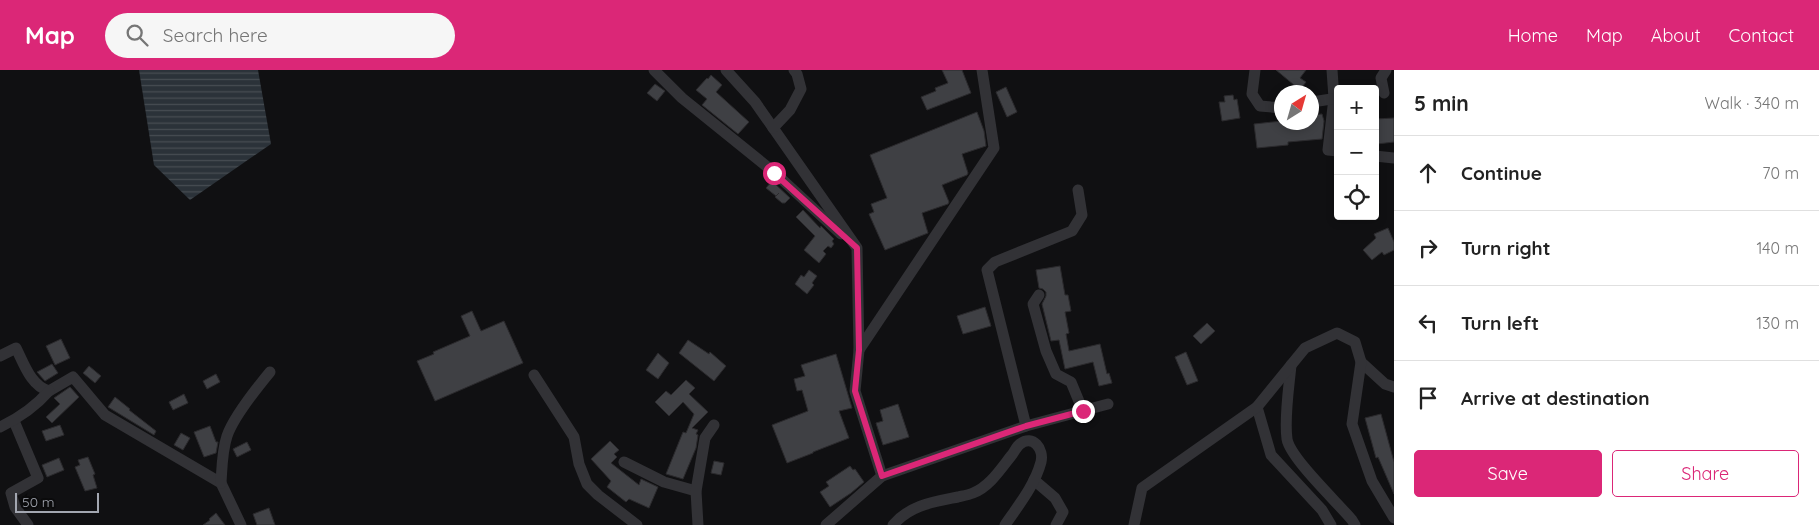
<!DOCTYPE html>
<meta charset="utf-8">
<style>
:root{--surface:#fff;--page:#f6f6f6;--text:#222;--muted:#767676;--line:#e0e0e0;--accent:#db2777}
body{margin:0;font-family:Quicksand,sans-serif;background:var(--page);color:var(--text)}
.controls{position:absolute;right:15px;top:15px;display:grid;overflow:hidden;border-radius:5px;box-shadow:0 2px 8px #0003}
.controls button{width:45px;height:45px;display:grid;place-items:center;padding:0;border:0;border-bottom:1px solid var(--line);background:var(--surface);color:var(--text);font:25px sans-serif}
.compass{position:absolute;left:1274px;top:15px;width:45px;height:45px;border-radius:50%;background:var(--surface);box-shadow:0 2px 8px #0003;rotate:37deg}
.scale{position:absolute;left:15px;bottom:12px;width:84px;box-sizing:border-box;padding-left:5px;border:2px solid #a3a7b1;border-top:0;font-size:14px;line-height:18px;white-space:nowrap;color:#a3a7b1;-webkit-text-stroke:4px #0b0b0c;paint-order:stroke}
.stop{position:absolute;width:15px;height:15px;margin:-11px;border:4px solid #db2777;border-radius:50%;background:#fff}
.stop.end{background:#db2777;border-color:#fff;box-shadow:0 1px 5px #0008}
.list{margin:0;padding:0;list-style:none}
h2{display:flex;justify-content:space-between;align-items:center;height:65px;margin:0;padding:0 20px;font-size:21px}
h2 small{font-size:16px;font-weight:400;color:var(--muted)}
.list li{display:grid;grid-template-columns:32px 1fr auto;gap:15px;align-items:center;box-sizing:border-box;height:75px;padding:0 20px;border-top:1px solid var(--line)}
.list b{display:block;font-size:19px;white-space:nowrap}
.list em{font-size:16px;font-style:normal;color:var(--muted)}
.actions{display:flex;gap:10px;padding:15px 20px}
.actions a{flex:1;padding:11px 0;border:1px solid var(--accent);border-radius:5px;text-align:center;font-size:18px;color:var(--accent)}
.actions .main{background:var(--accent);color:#fff}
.icon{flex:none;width:28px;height:28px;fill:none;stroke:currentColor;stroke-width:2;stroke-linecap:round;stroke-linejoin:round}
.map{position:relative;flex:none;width:1394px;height:455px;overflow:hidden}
header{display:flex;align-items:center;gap:30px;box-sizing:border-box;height:70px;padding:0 25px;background:var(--accent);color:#fff}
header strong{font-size:24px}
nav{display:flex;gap:28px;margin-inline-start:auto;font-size:18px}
.search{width:350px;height:45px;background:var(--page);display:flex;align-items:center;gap:12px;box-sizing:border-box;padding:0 18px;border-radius:28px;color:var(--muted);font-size:19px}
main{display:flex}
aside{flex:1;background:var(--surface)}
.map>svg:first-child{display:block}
.water{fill:url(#water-rules)}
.building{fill:#3f4044;stroke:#2b2a2d}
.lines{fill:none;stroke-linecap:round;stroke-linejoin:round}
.minor{stroke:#323236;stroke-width:11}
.route{stroke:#db2777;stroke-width:6}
</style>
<header>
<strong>Map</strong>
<div class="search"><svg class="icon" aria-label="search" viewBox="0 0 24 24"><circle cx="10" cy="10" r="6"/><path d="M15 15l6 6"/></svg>Search here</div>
<nav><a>Home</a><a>Map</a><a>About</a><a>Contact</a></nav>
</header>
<main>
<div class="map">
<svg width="1394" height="455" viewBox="0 0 1394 455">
<defs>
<pattern id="water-rules" width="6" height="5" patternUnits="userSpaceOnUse" patternTransform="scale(1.25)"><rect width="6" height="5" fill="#2b3239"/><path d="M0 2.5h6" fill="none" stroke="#474d53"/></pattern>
</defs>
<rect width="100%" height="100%" fill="#101012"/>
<!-- water -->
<path class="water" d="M139 0H258L271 74 190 130 154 95Z"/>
<!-- building -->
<g class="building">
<path d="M942 0H962L971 23 927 40 921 27 936 21 935 18 948 13Z"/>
<path d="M1276 0H1306L1300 8 1306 12 1300 20Z"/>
<path d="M711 5 722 15 716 22 749 52 738 64 702 35 707 29 696 20 707 8 708 9Z"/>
<path d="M655 14 665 21 657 31 647 23Z"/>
<path d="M1006 17 1017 42 1007 47 996 22Z"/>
<path d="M1233 25 1234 30 1237 29 1240 48 1222 51 1219 32H1225L1224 26Z"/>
<path d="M977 42 984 61 986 76 962 84 968 103 967 105 942 115 949 132 948 134 922 143 928 163 885 180 869 144 874 142 871 134 887 128 870 85Z"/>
<path d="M1322 44 1324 51 1322 69 1288 72V75L1257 78 1254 54 1282 51V52H1312V45Z"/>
<path d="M1394 48V72L1377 74 1375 49Z"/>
<path d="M772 111 790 128 785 133H782L775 127 779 123 776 126 766 118Z"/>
<path d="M803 140 820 158 821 156 834 169 832 171 834 174 831 178 828 176 823 181 826 184 819 193 804 180 815 166 796 147Z"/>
<path d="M1388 158 1394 172V180L1384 185 1382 182 1372 190 1363 180 1376 168 1374 164Z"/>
<path d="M1060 196 1065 225H1068L1071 241 1065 242 1069 263 1066 264 1069 281 1100 274 1107 304 1109 303 1112 313 1099 316 1093 292 1065 299 1059 270 1051 271 1042 234 1046 226V222L1043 219 1039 218 1036 200Z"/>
<path d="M809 200 817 206 812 213 814 215 807 224 795 214 801 205 804 207Z"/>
<path d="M985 237 991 256 963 264 957 246Z"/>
<path d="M472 241 481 261 504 251 523 293 435 331 417 291 434 284 433 282 470 266 461 246Z"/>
<path d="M1207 253 1215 261 1201 274 1193 266Z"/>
<path d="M61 269 70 288 55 295 46 276Z"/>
<path d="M688 270 709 284 710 282 726 296 714 311 679 283Z"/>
<path d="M1186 282 1198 311 1187 315 1175 287Z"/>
<path d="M658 283 669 293 658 309 646 300Z"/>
<path d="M836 284 852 338 839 341 849 368 813 382V383L787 393 772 355 808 341 802 320 797 321 794 309 805 306 801 295Z"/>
<path d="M52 294 58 303 45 311 37 302Z"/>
<path d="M89 296 101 306 95 313 83 303Z"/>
<path d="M216 304 220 312 207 319 203 311Z"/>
<path d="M686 310 695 318 689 324 708 342 692 358 698 360 696 364 698 365 696 378 683 409 666 404 683 362 686 363 694 344 683 332 669 346 655 332 666 321 671 325Z"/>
<path d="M70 317 79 327 52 353 46 347 60 334 54 328Z"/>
<path d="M184 324 188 333 173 340 169 332Z"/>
<path d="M115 327 130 339 129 340 156 361 154 365 108 337Z"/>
<path d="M898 334 909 367 883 375 876 353 883 351 880 340Z"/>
<path d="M1381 344 1394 392V424L1378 387 1376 388 1365 348Z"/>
<path d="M60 355 64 365 46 371 42 361Z"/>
<path d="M210 356 216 372H218L216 383 204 387 194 362Z"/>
<path d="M181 363 190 368 183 380 174 375Z"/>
<path d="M610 371 619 380 614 384 617 387 611 393 639 415 641 409 658 417 649 438 629 429 626 432 607 417 611 411 591 389Z"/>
<path d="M247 372 251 380 237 387 233 379Z"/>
<path d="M88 387 95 404 93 405 97 418 85 421 75 397 80 395 78 390Z"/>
<path d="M59 388 64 400 47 407 42 395Z"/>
<path d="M714 391 724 393 721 405 711 403Z"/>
<path d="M850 396 853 400 855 399 864 412 851 423 830 437 820 422 829 416 826 412Z"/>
<path d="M269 438 275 455H257L253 444Z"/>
<path d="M216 443 225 455H203L210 450 209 449Z"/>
</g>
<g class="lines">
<!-- minor -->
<g class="minor">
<path d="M654 0 682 28 775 103 841 164"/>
<path d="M726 0 755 32 857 178 859 280 855 321 882 406 826 455"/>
<path d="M1255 0 1252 24 1260 36 1282 38"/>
<path d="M1332 0 1334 28 1328 80 1338 81"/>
<path d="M1384 23 1381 8 1386 0"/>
<path d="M1312 32 1338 28"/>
<path d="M773 58 790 40 801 19 797 4 794 0"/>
<path d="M1375 86 1394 88"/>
<path d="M1039 225 1033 234 1046 281 1056 304 1071 312 1083 341"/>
<path d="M859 280 994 78 982 0"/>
<path d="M0 286 16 278C24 294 31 316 49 321L73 307 105 345 221 413 241 455"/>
<path d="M1361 292 1385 314 1394 317"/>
<path d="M1291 295C1289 317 1284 348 1287 369 1290 388 1338 433 1352 450L1355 455"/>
<path d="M534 305 574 367 579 394 587 414 598 425 637 455"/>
<path d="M1257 337 1271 385 1322 440 1331 455"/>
<path d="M14 351 38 408 11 423 15 437 28 455"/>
<path d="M1026 356 987 200 995 192 1072 161 1082 145 1078 120"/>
<path d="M0 357C19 348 35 337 49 321"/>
<path d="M624 392 664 412 696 421"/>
<path d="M882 406 1026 356 1108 334"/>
<path d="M1034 410 1055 428 1063 442 1056 455"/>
<path d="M221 413C222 398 222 381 227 366 234 346 256 319 270 302"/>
<path d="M698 455 696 421 705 368 714 355"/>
<path d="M893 455C910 435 933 432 958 427 962 426 968 425 973 423 989 417 1000 400 1011 386 1014 383 1016 377 1020 374 1033 364 1044 379 1041 392 1035 415 1018 436 1005 455"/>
<path d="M1134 455 1142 418 1257 337 1305 278 1337 263 1355 272 1361 292 1352 354 1372 411 1394 448"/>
</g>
</g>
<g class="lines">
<!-- route -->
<path class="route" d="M774 103 857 178 859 280 855 321 882 406 1026 356 1083 341"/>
</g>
</svg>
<div class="controls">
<button>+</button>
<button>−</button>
<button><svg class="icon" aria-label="locate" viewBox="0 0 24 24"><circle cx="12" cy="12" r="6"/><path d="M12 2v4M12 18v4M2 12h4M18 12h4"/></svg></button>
</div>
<svg class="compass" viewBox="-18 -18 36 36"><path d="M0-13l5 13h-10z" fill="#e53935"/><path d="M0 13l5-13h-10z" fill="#767676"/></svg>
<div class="scale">50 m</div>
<div class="stop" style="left:774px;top:103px"></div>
<div class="stop end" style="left:1083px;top:341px"></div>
</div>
<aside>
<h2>5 min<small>Walk · 340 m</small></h2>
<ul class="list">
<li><svg class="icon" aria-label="ahead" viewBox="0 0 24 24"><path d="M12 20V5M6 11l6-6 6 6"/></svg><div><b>Continue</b></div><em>70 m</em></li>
<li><svg class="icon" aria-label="right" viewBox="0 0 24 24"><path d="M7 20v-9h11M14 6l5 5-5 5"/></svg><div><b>Turn right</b></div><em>140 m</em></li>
<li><svg class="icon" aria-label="left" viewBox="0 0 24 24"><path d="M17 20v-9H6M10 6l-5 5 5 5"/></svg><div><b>Turn left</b></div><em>130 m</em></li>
<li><svg class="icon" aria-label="arrive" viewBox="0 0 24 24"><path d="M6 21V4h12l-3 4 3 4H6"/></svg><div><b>Arrive at destination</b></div></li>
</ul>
<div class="actions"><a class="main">Save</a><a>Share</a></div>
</aside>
</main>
